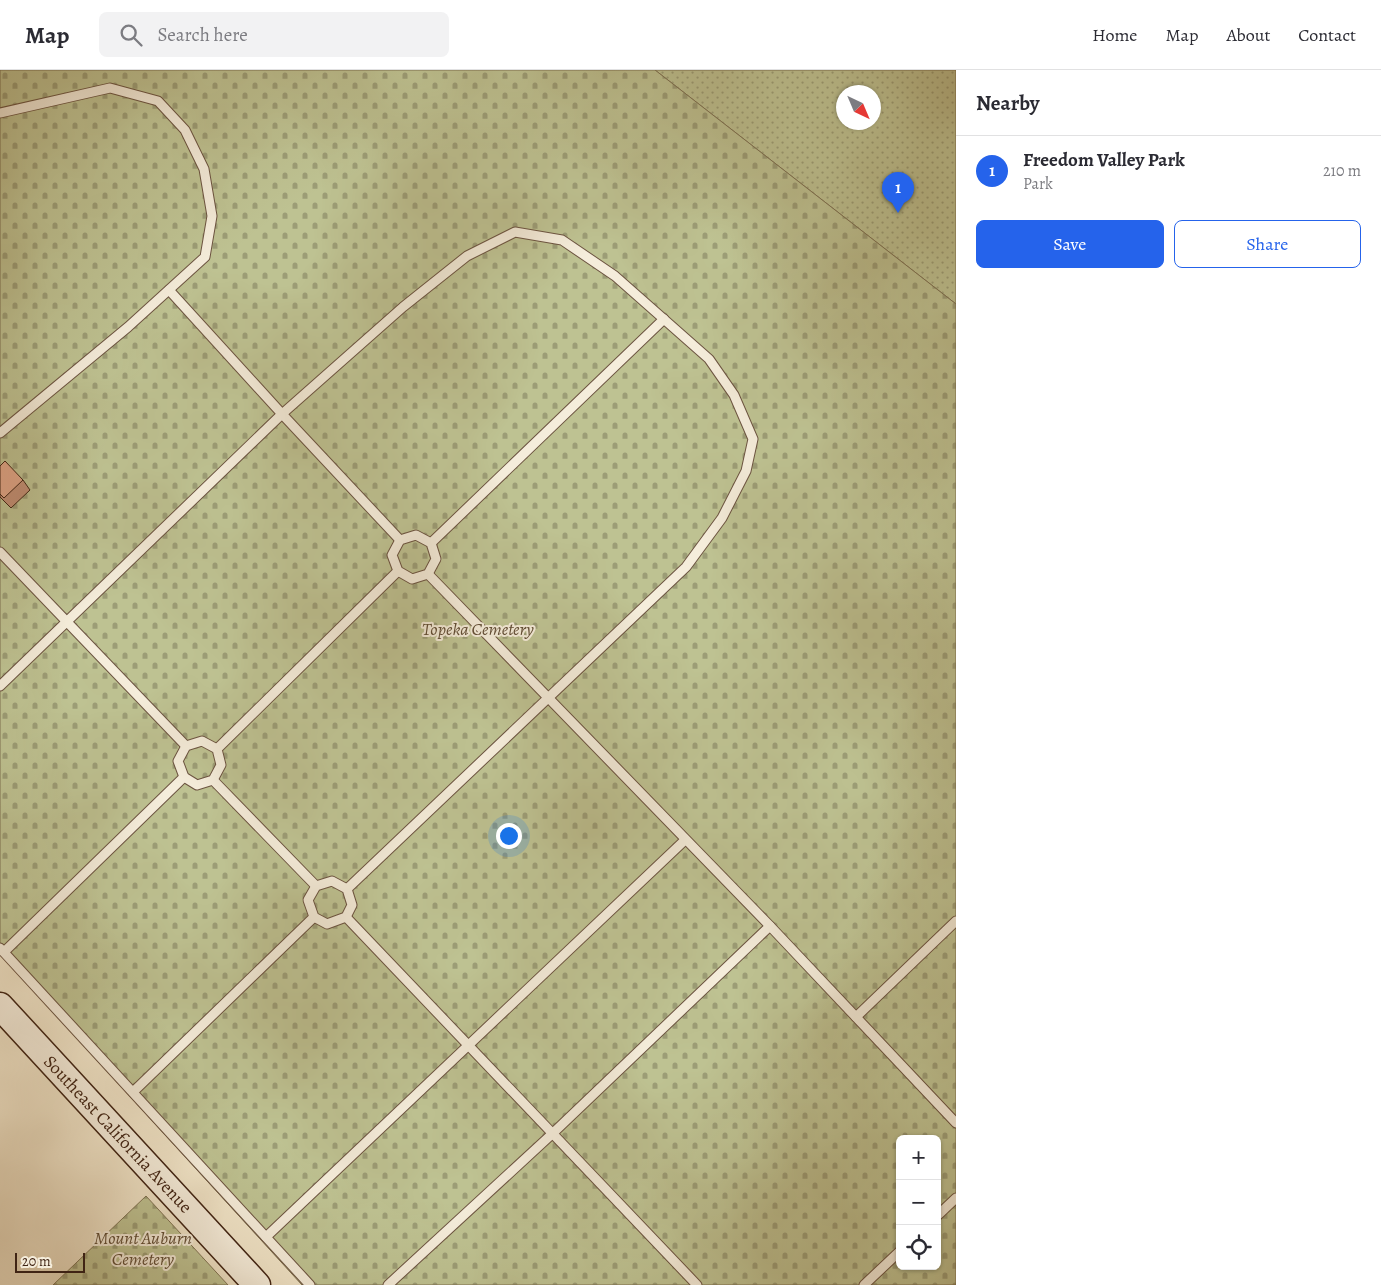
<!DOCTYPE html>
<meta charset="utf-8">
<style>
:root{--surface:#fff;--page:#f2f2f3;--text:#2b2b33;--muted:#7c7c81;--line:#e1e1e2;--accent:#2563eb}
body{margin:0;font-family:Alegreya,serif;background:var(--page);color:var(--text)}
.controls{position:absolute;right:15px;bottom:15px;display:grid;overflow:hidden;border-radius:8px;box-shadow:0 1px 4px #0004}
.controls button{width:45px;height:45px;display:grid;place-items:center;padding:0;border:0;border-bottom:1px solid var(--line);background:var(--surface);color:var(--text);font:25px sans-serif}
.compass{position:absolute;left:836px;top:15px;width:45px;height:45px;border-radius:50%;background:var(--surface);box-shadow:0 1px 4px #0004;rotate:136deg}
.scale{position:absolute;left:15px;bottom:12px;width:70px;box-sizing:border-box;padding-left:5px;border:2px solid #402414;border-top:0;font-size:14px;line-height:18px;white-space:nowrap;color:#402414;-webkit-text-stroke:4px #f5eddb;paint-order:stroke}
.you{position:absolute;left:508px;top:765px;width:18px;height:18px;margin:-12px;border:4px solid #fff;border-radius:50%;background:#1a73e8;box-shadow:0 0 0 8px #1a73e833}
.badge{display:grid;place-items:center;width:32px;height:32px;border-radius:50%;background:var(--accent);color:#fff;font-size:16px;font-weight:700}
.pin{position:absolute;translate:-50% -41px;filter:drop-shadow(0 1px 2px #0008)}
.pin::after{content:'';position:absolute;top:26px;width:18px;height:15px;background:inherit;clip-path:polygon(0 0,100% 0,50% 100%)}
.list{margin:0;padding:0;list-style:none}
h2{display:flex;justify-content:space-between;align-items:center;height:65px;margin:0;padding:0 20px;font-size:21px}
h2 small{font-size:16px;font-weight:400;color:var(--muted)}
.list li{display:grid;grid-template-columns:32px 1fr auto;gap:15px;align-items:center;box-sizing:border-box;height:70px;padding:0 20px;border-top:1px solid var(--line)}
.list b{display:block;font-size:19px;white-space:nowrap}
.list p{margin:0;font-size:16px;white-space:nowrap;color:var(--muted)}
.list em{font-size:16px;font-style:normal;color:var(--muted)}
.actions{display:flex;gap:10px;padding:15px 20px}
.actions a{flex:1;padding:11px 0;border:1px solid var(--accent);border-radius:8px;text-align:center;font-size:18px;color:var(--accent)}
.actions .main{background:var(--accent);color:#fff}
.icon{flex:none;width:28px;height:28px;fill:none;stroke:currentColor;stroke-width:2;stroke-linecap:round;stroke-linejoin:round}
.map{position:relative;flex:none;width:956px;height:1215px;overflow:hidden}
header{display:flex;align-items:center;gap:30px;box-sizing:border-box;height:70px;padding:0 25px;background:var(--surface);border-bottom:1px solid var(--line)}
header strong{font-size:24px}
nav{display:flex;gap:28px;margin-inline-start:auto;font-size:18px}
.search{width:350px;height:45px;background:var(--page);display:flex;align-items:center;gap:12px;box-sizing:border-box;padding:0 18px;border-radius:8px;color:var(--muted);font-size:19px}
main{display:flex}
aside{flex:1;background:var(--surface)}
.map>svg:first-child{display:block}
.grass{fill:url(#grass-dots);stroke:#7f7353;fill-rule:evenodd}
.cemetery{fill:url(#cemetery-stones);stroke:#7f7353;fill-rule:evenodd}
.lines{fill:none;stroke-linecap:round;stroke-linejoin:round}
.service-casing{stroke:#6c5441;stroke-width:11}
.secondary-casing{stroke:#402414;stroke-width:29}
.service{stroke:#f5eddb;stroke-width:9}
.secondary{stroke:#f5eddb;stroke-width:26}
.wall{fill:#c28f76;stroke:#402414}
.building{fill:#e1a689;stroke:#402414}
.labels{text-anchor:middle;stroke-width:4;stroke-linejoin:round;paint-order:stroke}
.park-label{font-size:18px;font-style:italic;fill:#604c34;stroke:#f5eddb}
.street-label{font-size:18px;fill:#402414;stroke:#f5eddb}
</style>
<header>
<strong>Map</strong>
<div class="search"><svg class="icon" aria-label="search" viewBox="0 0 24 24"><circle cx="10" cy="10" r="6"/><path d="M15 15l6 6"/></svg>Search here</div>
<nav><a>Home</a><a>Map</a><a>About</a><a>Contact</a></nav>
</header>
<main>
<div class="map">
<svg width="956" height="1215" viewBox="0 0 956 1215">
<defs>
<pattern id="grass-dots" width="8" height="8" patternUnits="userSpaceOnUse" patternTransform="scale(1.25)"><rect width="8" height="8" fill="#bec292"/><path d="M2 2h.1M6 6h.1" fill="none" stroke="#9c9d76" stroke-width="1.8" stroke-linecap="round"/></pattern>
<pattern id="cemetery-stones" width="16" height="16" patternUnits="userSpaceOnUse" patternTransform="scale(1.25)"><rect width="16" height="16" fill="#bec292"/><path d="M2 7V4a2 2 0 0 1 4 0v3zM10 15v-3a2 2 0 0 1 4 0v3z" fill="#9c9d76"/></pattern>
</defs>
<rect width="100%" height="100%" fill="#f0e4c8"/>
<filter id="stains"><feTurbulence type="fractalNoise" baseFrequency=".004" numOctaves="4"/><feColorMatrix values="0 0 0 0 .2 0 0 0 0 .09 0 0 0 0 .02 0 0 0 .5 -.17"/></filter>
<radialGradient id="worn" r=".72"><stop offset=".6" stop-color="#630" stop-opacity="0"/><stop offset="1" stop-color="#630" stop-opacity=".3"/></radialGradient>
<!-- grass -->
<path class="grass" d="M655 0H956V234ZM844 22H874V52H844Z"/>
<!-- cemetery -->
<g class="cemetery">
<path d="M0 0H655L956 234V1215H302L0 884ZM900 1069H937V1196H900Z"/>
<path d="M146 1126 228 1215H53Z"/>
</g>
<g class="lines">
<!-- service casing -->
<g class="service-casing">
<g id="service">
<path d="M0 43 110 18 158 31 185 60 204 99 212 146 205 187 128 257 0 363"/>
<path d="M169 220 282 344 400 470"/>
<path d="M416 465 431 473 436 489 428 504 412 509 398 501 392 485 400 470Z"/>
<path d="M431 473 664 249"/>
<path d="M0 482 186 676"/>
<path d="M428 504 770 856 956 1053"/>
<path d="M0 616 282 344 403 237 467 186 515 162 562 170 615 206 709 289 734 325 753 369 746 401 722 448 686 497 347 819"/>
<path d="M202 671 217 679 221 695 213 710 197 715 184 707 178 691 186 676Z"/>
<path d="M217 679 398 501"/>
<path d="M213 710 316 816"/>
<path d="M332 811 347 819 352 835 346 847 327 854 314 847 308 830 316 816Z"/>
<path d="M346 847 697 1215"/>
<path d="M0 878 310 1215"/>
<path d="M4 882 184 707"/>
<path d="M856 947 956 851"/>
<path d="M133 1022 314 847"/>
<path d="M937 1146 956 1128"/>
<path d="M266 1167 685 770"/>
<path d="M388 1215 552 1064 770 856"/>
<path d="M864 1215 900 1181"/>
</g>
</g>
<!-- secondary casing -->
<g class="secondary-casing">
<path id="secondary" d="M0 936 257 1215"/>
</g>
<!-- service -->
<use href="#service" class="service"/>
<!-- secondary -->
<use href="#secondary" class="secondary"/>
</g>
<!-- wall -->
<path class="wall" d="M0 396 23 410 30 420 11 438 0 427Z"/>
<!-- building -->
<path class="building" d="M5 391 23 410 4 428 0 424V396Z"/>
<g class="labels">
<!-- park labels -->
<g class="park-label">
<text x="478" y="565">Topeka Cemetery</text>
<text x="143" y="1174">Mount Auburn<tspan x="143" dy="21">Cemetery</tspan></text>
</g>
<!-- street labels -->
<g class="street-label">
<text transform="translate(118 1064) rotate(47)" y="6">Southeast California Avenue</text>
</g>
</g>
<rect width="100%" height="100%" filter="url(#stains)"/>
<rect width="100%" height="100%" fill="url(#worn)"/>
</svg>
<div class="controls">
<button>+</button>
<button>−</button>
<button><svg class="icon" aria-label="locate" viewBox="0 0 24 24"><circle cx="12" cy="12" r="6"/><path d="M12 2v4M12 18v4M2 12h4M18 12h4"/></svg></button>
</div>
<svg class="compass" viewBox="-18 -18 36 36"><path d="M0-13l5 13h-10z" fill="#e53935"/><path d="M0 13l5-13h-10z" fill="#7c7c81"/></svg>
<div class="scale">20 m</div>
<div class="you"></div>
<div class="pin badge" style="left:898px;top:143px">1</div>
</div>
<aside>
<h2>Nearby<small></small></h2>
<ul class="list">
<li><span class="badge">1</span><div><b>Freedom Valley Park</b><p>Park</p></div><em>210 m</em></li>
</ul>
<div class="actions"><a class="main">Save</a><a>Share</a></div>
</aside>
</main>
